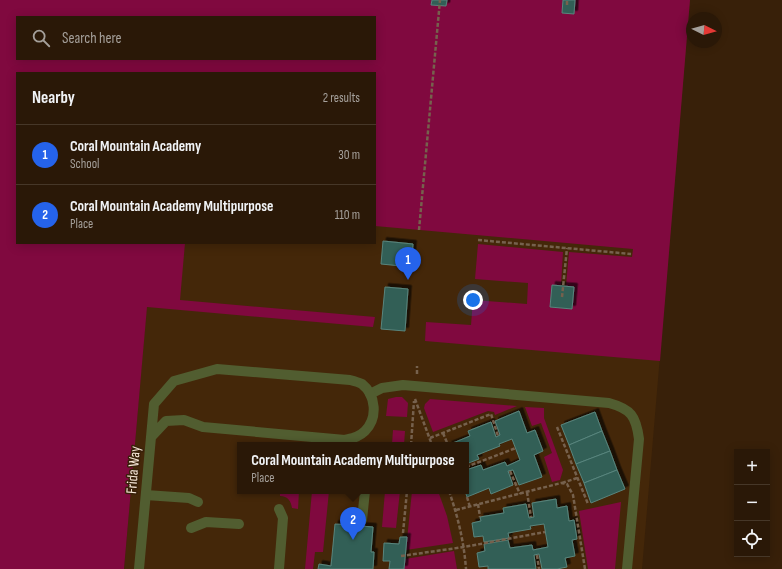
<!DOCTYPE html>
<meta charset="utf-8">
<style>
:root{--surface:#2a1807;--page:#362515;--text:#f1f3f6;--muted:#a5a09b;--line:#463728;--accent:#2563eb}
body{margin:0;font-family:"Sofia Sans Condensed",sans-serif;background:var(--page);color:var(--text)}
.controls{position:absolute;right:12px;bottom:12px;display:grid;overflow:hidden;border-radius:0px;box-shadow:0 2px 10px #0003}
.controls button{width:36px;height:36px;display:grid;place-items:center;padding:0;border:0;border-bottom:1px solid var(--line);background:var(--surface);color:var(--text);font:20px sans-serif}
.compass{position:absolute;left:686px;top:12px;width:36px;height:36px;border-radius:50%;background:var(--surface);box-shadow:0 2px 10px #0003;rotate:95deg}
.you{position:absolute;left:473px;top:300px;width:14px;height:14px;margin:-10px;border:3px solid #fff;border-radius:50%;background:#1a73e8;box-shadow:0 0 0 6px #1a73e833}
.badge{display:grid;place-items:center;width:26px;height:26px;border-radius:50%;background:var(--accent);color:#fff;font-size:13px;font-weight:700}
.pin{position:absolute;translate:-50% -33px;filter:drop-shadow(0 1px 2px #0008)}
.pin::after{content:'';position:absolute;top:21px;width:14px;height:12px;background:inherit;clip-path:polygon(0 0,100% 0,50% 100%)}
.popup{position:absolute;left:237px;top:442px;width:232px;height:52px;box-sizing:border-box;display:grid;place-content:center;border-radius:0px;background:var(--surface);filter:drop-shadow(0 1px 3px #0005);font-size:13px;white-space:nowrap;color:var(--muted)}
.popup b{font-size:15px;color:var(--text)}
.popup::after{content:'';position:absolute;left:50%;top:100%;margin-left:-8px;border:8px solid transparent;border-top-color:var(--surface)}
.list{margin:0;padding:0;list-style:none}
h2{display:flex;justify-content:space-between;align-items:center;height:52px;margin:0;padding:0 16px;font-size:17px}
h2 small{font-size:13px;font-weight:400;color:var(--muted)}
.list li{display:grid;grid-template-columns:26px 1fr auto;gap:12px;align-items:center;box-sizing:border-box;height:60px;padding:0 16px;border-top:1px solid var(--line)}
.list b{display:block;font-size:15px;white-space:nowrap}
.list p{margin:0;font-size:13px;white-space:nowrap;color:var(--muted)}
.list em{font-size:13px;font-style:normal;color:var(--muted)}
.icon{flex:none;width:22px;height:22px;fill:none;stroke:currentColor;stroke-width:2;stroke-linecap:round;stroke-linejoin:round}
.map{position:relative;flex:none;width:782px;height:569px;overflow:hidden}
.search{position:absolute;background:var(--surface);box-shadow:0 2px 10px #0003;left:16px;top:16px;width:360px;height:44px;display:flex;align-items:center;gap:10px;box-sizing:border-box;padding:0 14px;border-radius:0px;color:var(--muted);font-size:15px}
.panel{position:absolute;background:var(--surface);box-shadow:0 2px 10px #0003;left:16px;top:72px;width:360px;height:172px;border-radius:0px}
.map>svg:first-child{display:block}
.built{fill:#442709;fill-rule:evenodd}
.green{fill:#80093f;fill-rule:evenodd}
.building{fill:#325f57;stroke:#58857d;filter:url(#shadow)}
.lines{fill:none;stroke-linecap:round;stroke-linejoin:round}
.path{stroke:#76614d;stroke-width:2.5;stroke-dasharray:4 2;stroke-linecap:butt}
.service{stroke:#515d30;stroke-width:10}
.labels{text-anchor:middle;stroke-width:3;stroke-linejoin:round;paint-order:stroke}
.street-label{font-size:15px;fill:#f7e7d9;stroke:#382009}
</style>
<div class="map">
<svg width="782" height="569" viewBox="0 0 782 569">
<defs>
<filter id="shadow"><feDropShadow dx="3.5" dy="-3.5" stdDeviation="0" flood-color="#0009"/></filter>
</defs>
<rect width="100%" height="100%" fill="#382009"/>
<!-- built -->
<path class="built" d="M690 0 642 569H124L152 243H375V17ZM240 445H466V491H240Z"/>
<!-- green -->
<g class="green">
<path d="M0 0H690L660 361 425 341 426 322 471 325 473 300 527 304 528 283 475 279 478 244 563 252 561 285H552L550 307 572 309 574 287 566 286 569 252 632 257 633 249 375 226V73H17V243H185L180 300 375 317 373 327 147 307 124 569H0ZM17 17H375V59H17Z"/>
<path d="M396 397H402L408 403 407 417 386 416 388 399Z"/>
<path d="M430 399 517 406 495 415 494 412 488 411 433 432 424 408 425 404Z"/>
<path d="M525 407 544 408V418L563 470 560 480 552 482 544 457 552 453 541 423 532 426Z"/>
<path d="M393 430 405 431 404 445 392 444Z"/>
<path d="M280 491H299L298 509 292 508C291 501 288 496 280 496Z"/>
<path d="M312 491H329L323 552H315L313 569H305Z"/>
<path d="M385 491H400L396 528 382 527Z"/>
<path d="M412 491H438L447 516 453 543 406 550Z"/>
<path d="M621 502 615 569H588L579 511Z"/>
<path d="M454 551 457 569H404L405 559Z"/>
</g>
<!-- building -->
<g class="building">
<path d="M432 0H447L446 6 431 5Z"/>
<path d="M563 0H575L574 14 562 13Z"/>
<path d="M383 241 413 244 411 267 381 264Z"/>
<path d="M552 285 574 287 572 309 550 307Z"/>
<path d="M385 287 408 289 405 331 381 329Z"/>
<path d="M519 411 527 433 535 430 543 451 534 455 542 477 519 485 513 470 508 471 513 485 491 494 489 488 467 497 465 491H466V470L481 465 483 470 505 462 507 466 520 460 512 439 499 444 500 446 477 455 479 459 466 464V445H448L470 436 468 431 491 422 496 437 500 435 495 421Z"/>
<path d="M595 412 602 431 569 445 561 425Z"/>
<path d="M602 431 610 451 576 464 569 445Z"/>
<path d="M610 451 617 470 584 483 576 464Z"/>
<path d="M617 470 625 489 591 503 584 483Z"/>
<path d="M556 499 557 508 567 506 569 521 574 520 577 539 572 540 575 556 565 558 567 567 557 569H542L539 554 534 555 536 569H488V566L479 567 477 553 485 551 484 544 508 540 510 548 532 545 533 550 548 547 544 524 530 526 531 529 508 533 509 538 484 542 483 536 474 537 472 523 481 521 480 517 504 513 503 508 526 504 529 518 534 517 532 503Z"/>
<path d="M335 524 373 527 371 552H374L373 569H318L319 564 331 566Z"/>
<path d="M400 537H407L404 569H389L390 561H383L384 543 399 544Z"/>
</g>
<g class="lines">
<!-- path -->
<g class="path">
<path d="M567 5V0"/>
<path d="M419 230 440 0"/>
<path d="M478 240 631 254"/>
<path d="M562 297 567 248"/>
<path d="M417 374V366"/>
<path d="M415 399 432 445"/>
<path d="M557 427 588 504"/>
<path d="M443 433 448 445"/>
<path d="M430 438 491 414 498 436"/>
<path d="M411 445 414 401"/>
<path d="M466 467 516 448"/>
<path d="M510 471 520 494"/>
<path d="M562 483 577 478"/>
<path d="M449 491C458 517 464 542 466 569"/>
<path d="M527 492 531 517"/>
<path d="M467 497 470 507"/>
<path d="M478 504 480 517"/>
<path d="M456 510 561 483 567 484 573 495 585 569"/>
<path d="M403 533 407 491"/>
<path d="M537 555 539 569"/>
<path d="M401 556 464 547 545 532"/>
</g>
<!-- service -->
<g class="service">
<path d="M370 394 382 388 403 385 609 403C631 409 636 416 639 439L627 569"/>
<path d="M146 495 189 498 198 502"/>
<path d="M362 520 365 491"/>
<path d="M191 528 206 522 239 524"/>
<path d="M139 569 154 404 174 381 217 369 350 380C354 381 358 382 362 384 376 395 378 418 365 431 359 437 353 438 345 440L203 427 184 420 166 421 151 437"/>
<path d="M279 569 283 518 279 509"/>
</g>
</g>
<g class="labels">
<!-- street labels -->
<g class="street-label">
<text transform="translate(133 470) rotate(-85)" y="5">Frida Way</text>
</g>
</g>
</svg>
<div class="controls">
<button>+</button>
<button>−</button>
<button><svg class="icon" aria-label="locate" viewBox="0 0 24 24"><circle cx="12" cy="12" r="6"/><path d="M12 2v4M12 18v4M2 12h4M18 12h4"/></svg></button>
</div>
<svg class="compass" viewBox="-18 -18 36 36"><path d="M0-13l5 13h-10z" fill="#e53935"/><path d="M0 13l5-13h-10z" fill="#a5a09b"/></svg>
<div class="you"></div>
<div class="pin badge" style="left:408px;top:280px">1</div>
<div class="pin badge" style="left:353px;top:540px">2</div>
<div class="popup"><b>Coral Mountain Academy Multipurpose</b>Place</div>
<div class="search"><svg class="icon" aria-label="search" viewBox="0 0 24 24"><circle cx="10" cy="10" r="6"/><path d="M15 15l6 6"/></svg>Search here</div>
<section class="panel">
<h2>Nearby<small>2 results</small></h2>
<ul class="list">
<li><span class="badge">1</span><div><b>Coral Mountain Academy</b><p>School</p></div><em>30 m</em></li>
<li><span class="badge">2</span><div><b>Coral Mountain Academy Multipurpose</b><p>Place</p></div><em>110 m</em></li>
</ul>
</section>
</div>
